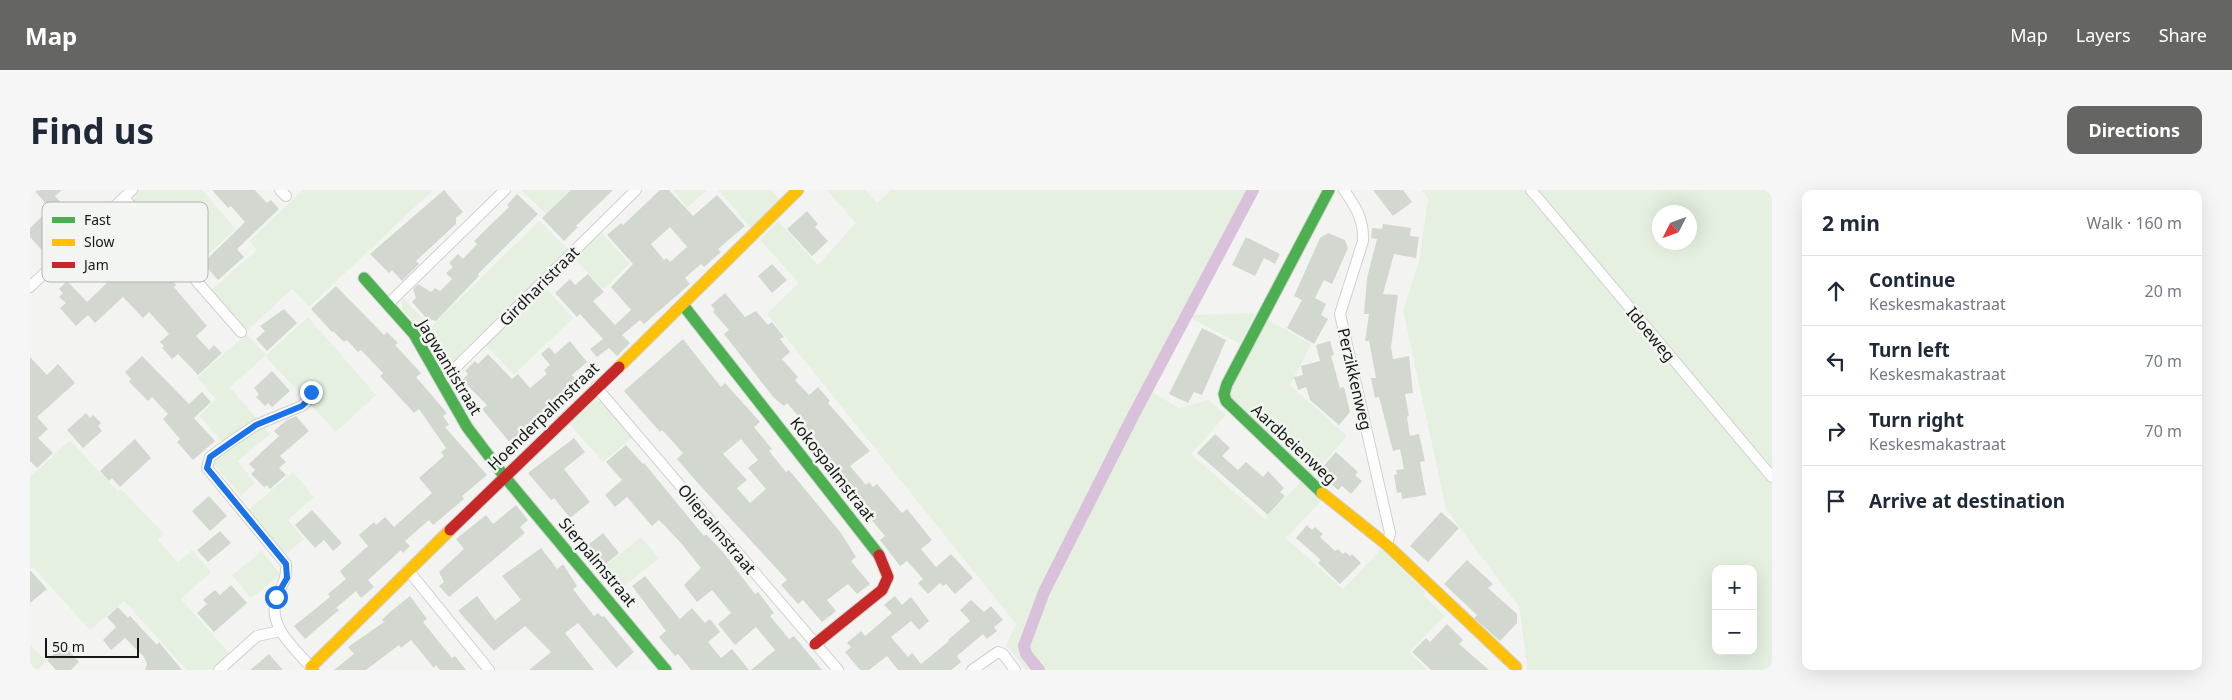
<!DOCTYPE html>
<meta charset="utf-8">
<style>
:root{--surface:#fff;--page:#f6f6f7;--text:#1f2937;--muted:#747a83;--line:#e0e1e3;--accent:#656664}
body{margin:0;font-family:"Noto Sans",sans-serif;background:var(--page);color:var(--text)}
.controls{position:absolute;right:15px;bottom:15px;display:grid;overflow:hidden;border-radius:10px;box-shadow:0 5px 20px #0002}
.controls button{width:45px;height:45px;display:grid;place-items:center;padding:0;border:0;border-bottom:1px solid var(--line);background:var(--surface);color:var(--text);font:25px sans-serif}
.compass{position:absolute;left:1622px;top:15px;width:45px;height:45px;border-radius:50%;background:var(--surface);box-shadow:0 5px 20px #0002;rotate:228deg}
.scale{position:absolute;left:15px;bottom:12px;width:94px;box-sizing:border-box;padding-left:5px;border:2px solid #181917;border-top:0;font-size:14px;line-height:18px;white-space:nowrap;color:#181917;-webkit-text-stroke:4px #f2f5f1;paint-order:stroke}
.stop{position:absolute;width:15px;height:15px;margin:-11px;border:4px solid #1a73e8;border-radius:50%;background:#fff}
.stop.end{background:#1a73e8;border-color:#fff;box-shadow:0 1px 5px #0008}
.list{margin:0;padding:0;list-style:none}
h2{display:flex;justify-content:space-between;align-items:center;height:65px;margin:0;padding:0 20px;font-size:21px}
h2 small{font-size:16px;font-weight:400;color:var(--muted)}
.list li{display:grid;grid-template-columns:32px 1fr auto;gap:15px;align-items:center;box-sizing:border-box;height:70px;padding:0 20px;border-top:1px solid var(--line)}
.list b{display:block;font-size:19px;white-space:nowrap}
.list p{margin:0;font-size:16px;white-space:nowrap;color:var(--muted)}
.list em{font-size:16px;font-style:normal;color:var(--muted)}
.icon{flex:none;width:28px;height:28px;fill:none;stroke:currentColor;stroke-width:2;stroke-linecap:round;stroke-linejoin:round}
.map{position:relative;flex:none;width:1742px;height:480px;overflow:hidden;border-radius:10px}
header{display:flex;align-items:center;gap:30px;box-sizing:border-box;height:70px;padding:0 25px;background:var(--accent);color:#fff}
header strong{font-size:24px}
nav{display:flex;gap:28px;margin-inline-start:auto;font-size:18px}
.intro{display:flex;align-items:center;justify-content:space-between;box-sizing:border-box;height:120px;padding:0 30px}
h1{margin:0;font-size:35px}
.button{padding:12px 22px;border-radius:10px;background:var(--accent);color:#fff;font-size:18px;font-weight:700}
main{display:flex;gap:30px;padding:0 30px}
aside{flex:1;background:var(--surface);border-radius:10px;box-shadow:0 5px 20px #0002}
.map>svg:first-child{display:block}
.green{fill:#e5f0e1;fill-rule:evenodd}
.lines{fill:none;stroke-linecap:round;stroke-linejoin:round}
.canal{stroke:#dac1db;stroke-width:12}
.building{fill:#d2d8cf;fill-rule:evenodd}
.street-casing{stroke:#d0d1cf;stroke-width:12}
.fast-casing{stroke:#d0d1cf;stroke-width:13}
.slow-casing{stroke:#d0d1cf;stroke-width:13}
.jam-casing{stroke:#d0d1cf;stroke-width:13}
.street{stroke:#fdfdfd;stroke-width:10}
.fast{stroke:#4caf50;stroke-width:11}
.slow{stroke:#ffc107;stroke-width:11}
.jam{stroke:#c62828;stroke-width:11}
.route{stroke:#1a73e8;stroke-width:6}
.labels{text-anchor:middle;stroke-width:5;stroke-linejoin:round;paint-order:stroke}
.street-label{font-size:16px;fill:#181917;stroke:#f2f5f1}
.key{fill:#f2f5f1;stroke:#b1b3b0;stroke-width:1}
.key-label{font-size:14px;fill:#181917}
</style>
<header>
<strong>Map</strong>
<nav><a>Map</a><a>Layers</a><a>Share</a></nav>
</header>
<div class="intro"><h1>Find us</h1><a class="button">Directions</a></div>
<main>
<div class="map">
<svg width="1742" height="480" viewBox="0 0 1742 480">
<rect width="100%" height="100%" fill="#f3f4f2"/>
<!-- green -->
<g class="green">
<path d="M108 0H172L206 39 163 78 103 12 105 4Z"/>
<path d="M273 0H403L279 117 262 99 218 140 181 100 227 60 219 51Z"/>
<path d="M491 0H540L516 24Z"/>
<path d="M643 0H677L657 18Z"/>
<path d="M688 0H741L750 10 721 38Z"/>
<path d="M796 0H835L847 13 861 0H1222L1157 125 1225 123 1210 154 1157 126 1117 199 1149 218 1179 210 1196 225 1161 264 1235 329 1273 289 1294 308 1256 348 1313 399 1351 359 1395 402 1393 405 1415 426 1379 462 1398 480H996L976 455 986 434 737 124 769 93 730 50 748 31 788 75 826 33Z"/>
<path d="M1392 0H1494L1742 295V480H1496L1497 473 1489 417 1416 319 1373 120 1389 71 1398 9ZM1686 379H1723V461H1686Z"/>
<path d="M1507 0H1742V278ZM1630 22H1660V52H1630Z"/>
<path d="M509 31 538 59 419 176 413 178 394 144 372 119V107L401 137Z"/>
<path d="M570 41 600 74 573 99 542 66Z"/>
<path d="M513 95 543 128 484 185 453 152Z"/>
<path d="M278 127 346 205 306 242 235 166 200 197 240 244 208 271 225 293 211 306 180 270 196 256 169 226 186 209 167 188 216 144 236 165Z"/>
<path d="M1236 129 1281 154 1260 195 1317 246 1281 287 1207 219 1198 202Z"/>
<path d="M565 210 575 212 604 246 573 272 540 234Z"/>
<path d="M40 250 88 302 91 299 134 344 128 350 148 373 162 360 181 382 151 409 200 464 182 480H157L94 411 60 440 3 377 0 379V287Z"/>
<path d="M263 282 284 307 258 330 274 349 254 366 218 320Z"/>
<path d="M611 347 629 368 589 400 572 379Z"/>
<path d="M232 361 251 385 221 408 202 385Z"/>
<path d="M0 454 17 472 8 480H0Z"/>
</g>
<g class="lines">
<!-- canal -->
<path class="canal" d="M1009 480 996 464 994 456 1014 402 1103 226 1223 0"/>
</g>
<!-- building -->
<g class="building">
<path d="M4 0H32L25 6 46 29 12 60 0 47V38L20 19Z"/>
<path d="M182 0H225L237 13 241 10 249 19 207 59 214 67 188 90 173 73 215 32 201 16 198 18Z"/>
<path d="M414 0 433 22 426 28V34L386 71 389 74 372 91 362 80 359 83 340 64Z"/>
<path d="M541 0H583L546 36 548 37 534 51 512 28Z"/>
<path d="M630 0H639L663 26 687 5 715 36 688 59 691 62 674 77 671 74 655 88 660 94 614 134 610 130 592 145 600 153 587 166 579 158 567 167 560 159 573 149 550 124 547 127 525 103 540 89 545 95 558 84 574 102 563 111 585 135 601 120 581 97 603 74 577 45 591 33 593 35ZM640 37 657 57 640 72 637 68 634 70 621 54Z"/>
<path d="M1343 0H1373L1382 12 1363 26Z"/>
<path d="M487 4 508 24 448 84 449 86 406 131 397 129 382 112 386 108 383 99 388 94 401 102 405 98 410 101 422 89 416 83 423 77 419 73 428 64 433 69 447 54 444 51 479 17 477 15Z"/>
<path d="M777 21 788 34 785 37 798 51 782 66 757 39Z"/>
<path d="M1353 34 1381 38 1380 46 1389 47 1386 68 1364 64 1353 104 1368 105 1361 157 1363 169 1379 166 1383 203 1375 204 1379 226 1377 227 1380 246 1389 244 1395 271 1390 272 1396 305 1372 309 1371 302 1367 303 1364 285 1367 284 1366 280 1374 279 1370 259 1363 261 1349 207 1345 208 1341 188H1346L1339 151H1335L1339 124H1334L1337 88 1347 49 1341 48 1342 38 1352 39Z"/>
<path d="M1298 43 1315 50 1318 58 1302 94 1294 90 1285 108 1296 114 1291 125 1298 129 1284 154 1257 138 1272 110 1264 106 1290 48Z"/>
<path d="M104 47 146 95 144 97 177 136 166 146 179 160 184 155 192 163 168 185 148 164 142 169 132 158 134 156 130 152 139 144 119 122 113 128 93 107 65 133 58 125 46 136 30 118 36 113 29 107 33 103 29 99 37 91 57 112 78 92 71 85 74 83 70 79 75 75 70 70 82 59 85 63Z"/>
<path d="M1216 47 1250 64 1245 74 1234 68 1225 86 1202 75Z"/>
<path d="M742 74 757 90 742 103 728 86Z"/>
<path d="M306 96 354 145 357 142 368 153 365 155 391 183 386 187 417 223 413 226 419 235 415 237 457 285 432 306 434 309 403 335 399 330 375 351 380 356 373 363 371 360 338 390 344 397 331 408 326 401 306 418 309 420 275 449 264 436 300 407 298 404 316 389 310 381 338 356 329 345 344 332 346 335 355 327 364 337 402 303 389 288 414 266 411 262 416 258 389 219 384 223 350 186 353 183 331 160 328 162 317 150 314 152 303 141 302 142 281 119Z"/>
<path d="M695 103 715 127 726 121 738 135 742 132 754 147 750 149 760 162 752 169 768 187 765 190 779 205 788 197 800 211 798 213 840 261 820 276 836 295 839 292 843 297 847 294 872 323 877 319 902 350 891 359 906 377 921 364 943 388 925 404 916 394 913 396 910 393 898 404 888 393 893 389 877 371 870 376 850 350 855 346 850 340 820 305 817 308 805 294 810 289 767 242 775 234 757 213 754 216 744 208 694 144 699 140 683 122 685 120 681 115Z"/>
<path d="M254 119 267 133 237 161 226 149 235 141 230 136Z"/>
<path d="M1172 138 1196 150 1172 205 1164 202 1158 213 1139 204Z"/>
<path d="M653 149 691 197 695 193 730 232 724 237 742 259 739 261 756 282 759 280 811 343 826 367 821 371 840 394 827 404 818 394 797 410 806 421 792 432 773 410 768 414 751 395 757 390 666 291 647 269 653 263 632 240 630 242 594 201ZM711 249 728 270 718 278 736 299 720 313 707 298 717 290 693 264Z"/>
<path d="M540 151 557 172 542 185 551 195 522 222 481 254 452 219 457 215 432 190 438 184 435 181 445 171 448 174 458 164 482 189 488 184 500 198 517 184 514 180 520 175 511 164 519 157 525 164Z"/>
<path d="M1300 151 1304 165 1301 166 1310 198 1314 197 1320 222 1309 235 1280 210 1276 197 1268 200 1264 187 1273 185 1271 176 1290 171 1286 155Z"/>
<path d="M112 166 159 214 172 202 181 212 164 228 185 251 163 270 147 252 150 249 133 229 138 224 122 207 118 211 99 192 101 189 95 182Z"/>
<path d="M0 167 17 185 28 174 45 193 7 227 18 239 8 248 23 263 7 278 0 271Z"/>
<path d="M242 181 260 201 242 217 238 213 235 216 226 207 229 204 224 198Z"/>
<path d="M56 223 60 228 63 225 71 233 68 236 72 241 53 258 37 240Z"/>
<path d="M266 226 279 241 250 266 256 272 249 278 256 285 240 299 237 295 234 297 221 284 225 280 219 274 249 246 244 241 257 230Z"/>
<path d="M1185 244 1200 258 1192 266 1208 280 1216 272 1233 287 1238 281 1254 298 1250 302 1255 306 1238 325 1167 263Z"/>
<path d="M544 248 555 262 534 279 560 312 540 328 524 308 521 310 498 283Z"/>
<path d="M105 249 121 268 90 297 82 288 79 291 70 281Z"/>
<path d="M596 255 613 274 614 273 674 346 676 344 692 361 725 404 728 402 744 423 740 426 759 449 764 446 792 480H721L745 460 726 437 705 455 688 434 701 423 682 400 667 412 654 395 671 378 651 353 629 330 622 336 597 307 585 317 575 305 592 290 576 272Z"/>
<path d="M1306 262 1328 282 1325 285 1332 291 1321 304 1312 296 1308 300 1288 282Z"/>
<path d="M179 306 197 326 180 341 162 321Z"/>
<path d="M486 315 498 330 490 337 495 343 419 407 409 396 414 392 409 382 434 359 426 349 456 325 463 334Z"/>
<path d="M282 320 312 353 303 361 294 350 285 358 265 335Z"/>
<path d="M1411 322 1429 338 1398 372 1380 356Z"/>
<path d="M1277 335 1282 340 1285 337 1293 344 1290 347 1305 361 1308 359 1313 364 1315 362 1320 366 1322 364 1331 373 1310 394 1288 373 1291 370 1266 348Z"/>
<path d="M190 341 201 353 178 372 167 360Z"/>
<path d="M573 343 589 363 571 378 554 358Z"/>
<path d="M511 358 527 379 533 374 547 396 543 399 564 426 568 423 572 427 574 426 604 462 586 478 548 433 535 443 564 480H499L521 462 495 436 464 461 430 423 429 420 447 406 465 430 491 410 472 386Z"/>
<path d="M1437 370 1463 394 1458 398 1487 424V433L1470 451 1444 428 1447 425 1414 394Z"/>
<path d="M0 380 17 399 0 413Z"/>
<path d="M615 386 650 429 662 418 675 433 680 429 690 442 678 452 691 468 702 459 719 480H661L648 464 645 466 629 447 636 441 602 396Z"/>
<path d="M201 395 217 413 184 442 167 423 177 414 173 410 185 400 190 405Z"/>
<path d="M380 406 397 429 393 432 422 468 425 466 436 480H410L406 475 404 478 381 450 371 458 369 455 336 480H304L324 464 318 457 354 432 352 430 360 422Z"/>
<path d="M865 406 872 415 881 407 899 431 889 440 881 431 861 447 878 467 882 463 891 474 919 451 918 450 940 431 930 420 941 410 954 422 961 416 973 430 964 437 967 441 957 449 953 444 927 466 931 472 921 480H868L857 466 839 480H830L815 462 821 457 817 453 831 441 835 446 862 423 854 415Z"/>
<path d="M88 417 98 428 100 426 127 455 129 452 152 480H115L117 474 114 467 95 448 81 460 73 450 86 437 77 427Z"/>
<path d="M1417 434 1433 450 1429 454 1459 480H1401L1382 462 1396 448 1400 452Z"/>
<path d="M34 455 49 472 41 480H26L17 470Z"/>
<path d="M239 464 253 480H220Z"/>
</g>
<g class="lines">
<!-- street casing -->
<g class="street-casing">
<g id="street">
<path d="M250 0 256 6"/>
<path d="M1314 0C1326 17 1334 30 1333 51L1310 124 1360 343 1357 355"/>
<path d="M1501 0 1742 287"/>
<path d="M94 8 211 142"/>
<path d="M0 97 102 0"/>
<path d="M358 114 475 0"/>
<path d="M412 191 606 0"/>
<path d="M566 197 808 480"/>
<path d="M378 380 459 480"/>
<path d="M281 477C264 458 236 435 247 407 252 393 257 391 256 374L177 278 180 267 202 251 226 235 272 216 280 208 281 201"/>
<path d="M189 480 227 446 250 441"/>
<path d="M942 480 968 462 973 464 985 480"/>
</g>
</g>
<!-- fast casing -->
<g class="fast-casing">
<g id="fast">
<path d="M334 88 384 144 437 237 474 286 636 480"/>
<path d="M653 115 849 365"/>
<path d="M1292 303 1196 211 1194 204 1197 194 1299 0"/>
</g>
</g>
<!-- slow casing -->
<g class="slow-casing">
<g id="slow">
<path d="M589 177 768 0"/>
<path d="M1292 303 1357 355 1486 477"/>
<path d="M283 480 281 477 420 340"/>
</g>
</g>
<!-- jam casing -->
<g class="jam-casing">
<g id="jam">
<path d="M420 340 589 177"/>
<path d="M785 454 852 400 858 387 849 365"/>
</g>
</g>
<!-- street -->
<use href="#street" class="street"/>
<!-- fast -->
<use href="#fast" class="fast"/>
<!-- slow -->
<use href="#slow" class="slow"/>
<!-- jam -->
<use href="#jam" class="jam"/>
</g>
<g class="lines">
<!-- route -->
<path class="route" d="M246 407 257 388 256 374 177 278 180 267 226 235 272 216 280 208 281 202"/>
</g>
<g class="labels">
<!-- street labels -->
<g class="street-label">
<text transform="translate(509 96) rotate(-45)" y="6">Girdharistraat</text>
<text transform="translate(1621 144) rotate(50)" y="6">Idoeweg</text>
<text transform="translate(420 177) rotate(59)" y="6">Jagwantistraat</text>
<text transform="translate(1325 189) rotate(77)" y="6">Perzikkenweg</text>
<text transform="translate(513 226) rotate(-44)" y="6">Hoenderpalmstraat</text>
<text transform="translate(1264 254) rotate(43)" y="6">Aardbeienweg</text>
<text transform="translate(803 279) rotate(52)" y="6">Kokospalmstraat</text>
<text transform="translate(687 339) rotate(50)" y="6">Oliepalmstraat</text>
<text transform="translate(568 372) rotate(50)" y="6">Sierpalmstraat</text>
</g>
</g>
<!-- legend -->
<rect x="12" y="12" width="166" height="80" rx="8" class="key"/>
<rect x="22" y="27" width="23" height="6" fill="#4caf50"/>
<rect x="22" y="49" width="23" height="7" fill="#ffc107"/>
<rect x="22" y="72" width="23" height="6" fill="#c62828"/>
<g class="key-label">
<text x="54" y="35">Fast</text>
<text x="54" y="57">Slow</text>
<text x="54" y="80">Jam</text>
</g>
</svg>
<div class="controls">
<button>+</button>
<button>−</button>
</div>
<svg class="compass" viewBox="-18 -18 36 36"><path d="M0-13l5 13h-10z" fill="#e53935"/><path d="M0 13l5-13h-10z" fill="#747a83"/></svg>
<div class="scale">50 m</div>
<div class="stop" style="left:246px;top:407px"></div>
<div class="stop end" style="left:281px;top:202px"></div>
</div>
<aside>
<h2>2 min<small>Walk · 160 m</small></h2>
<ul class="list">
<li><svg class="icon" aria-label="ahead" viewBox="0 0 24 24"><path d="M12 20V5M6 11l6-6 6 6"/></svg><div><b>Continue</b><p>Keskesmakastraat</p></div><em>20 m</em></li>
<li><svg class="icon" aria-label="left" viewBox="0 0 24 24"><path d="M17 20v-9H6M10 6l-5 5 5 5"/></svg><div><b>Turn left</b><p>Keskesmakastraat</p></div><em>70 m</em></li>
<li><svg class="icon" aria-label="right" viewBox="0 0 24 24"><path d="M7 20v-9h11M14 6l5 5-5 5"/></svg><div><b>Turn right</b><p>Keskesmakastraat</p></div><em>70 m</em></li>
<li><svg class="icon" aria-label="arrive" viewBox="0 0 24 24"><path d="M6 21V4h12l-3 4 3 4H6"/></svg><div><b>Arrive at destination</b></div></li>
</ul>
</aside>
</main>
